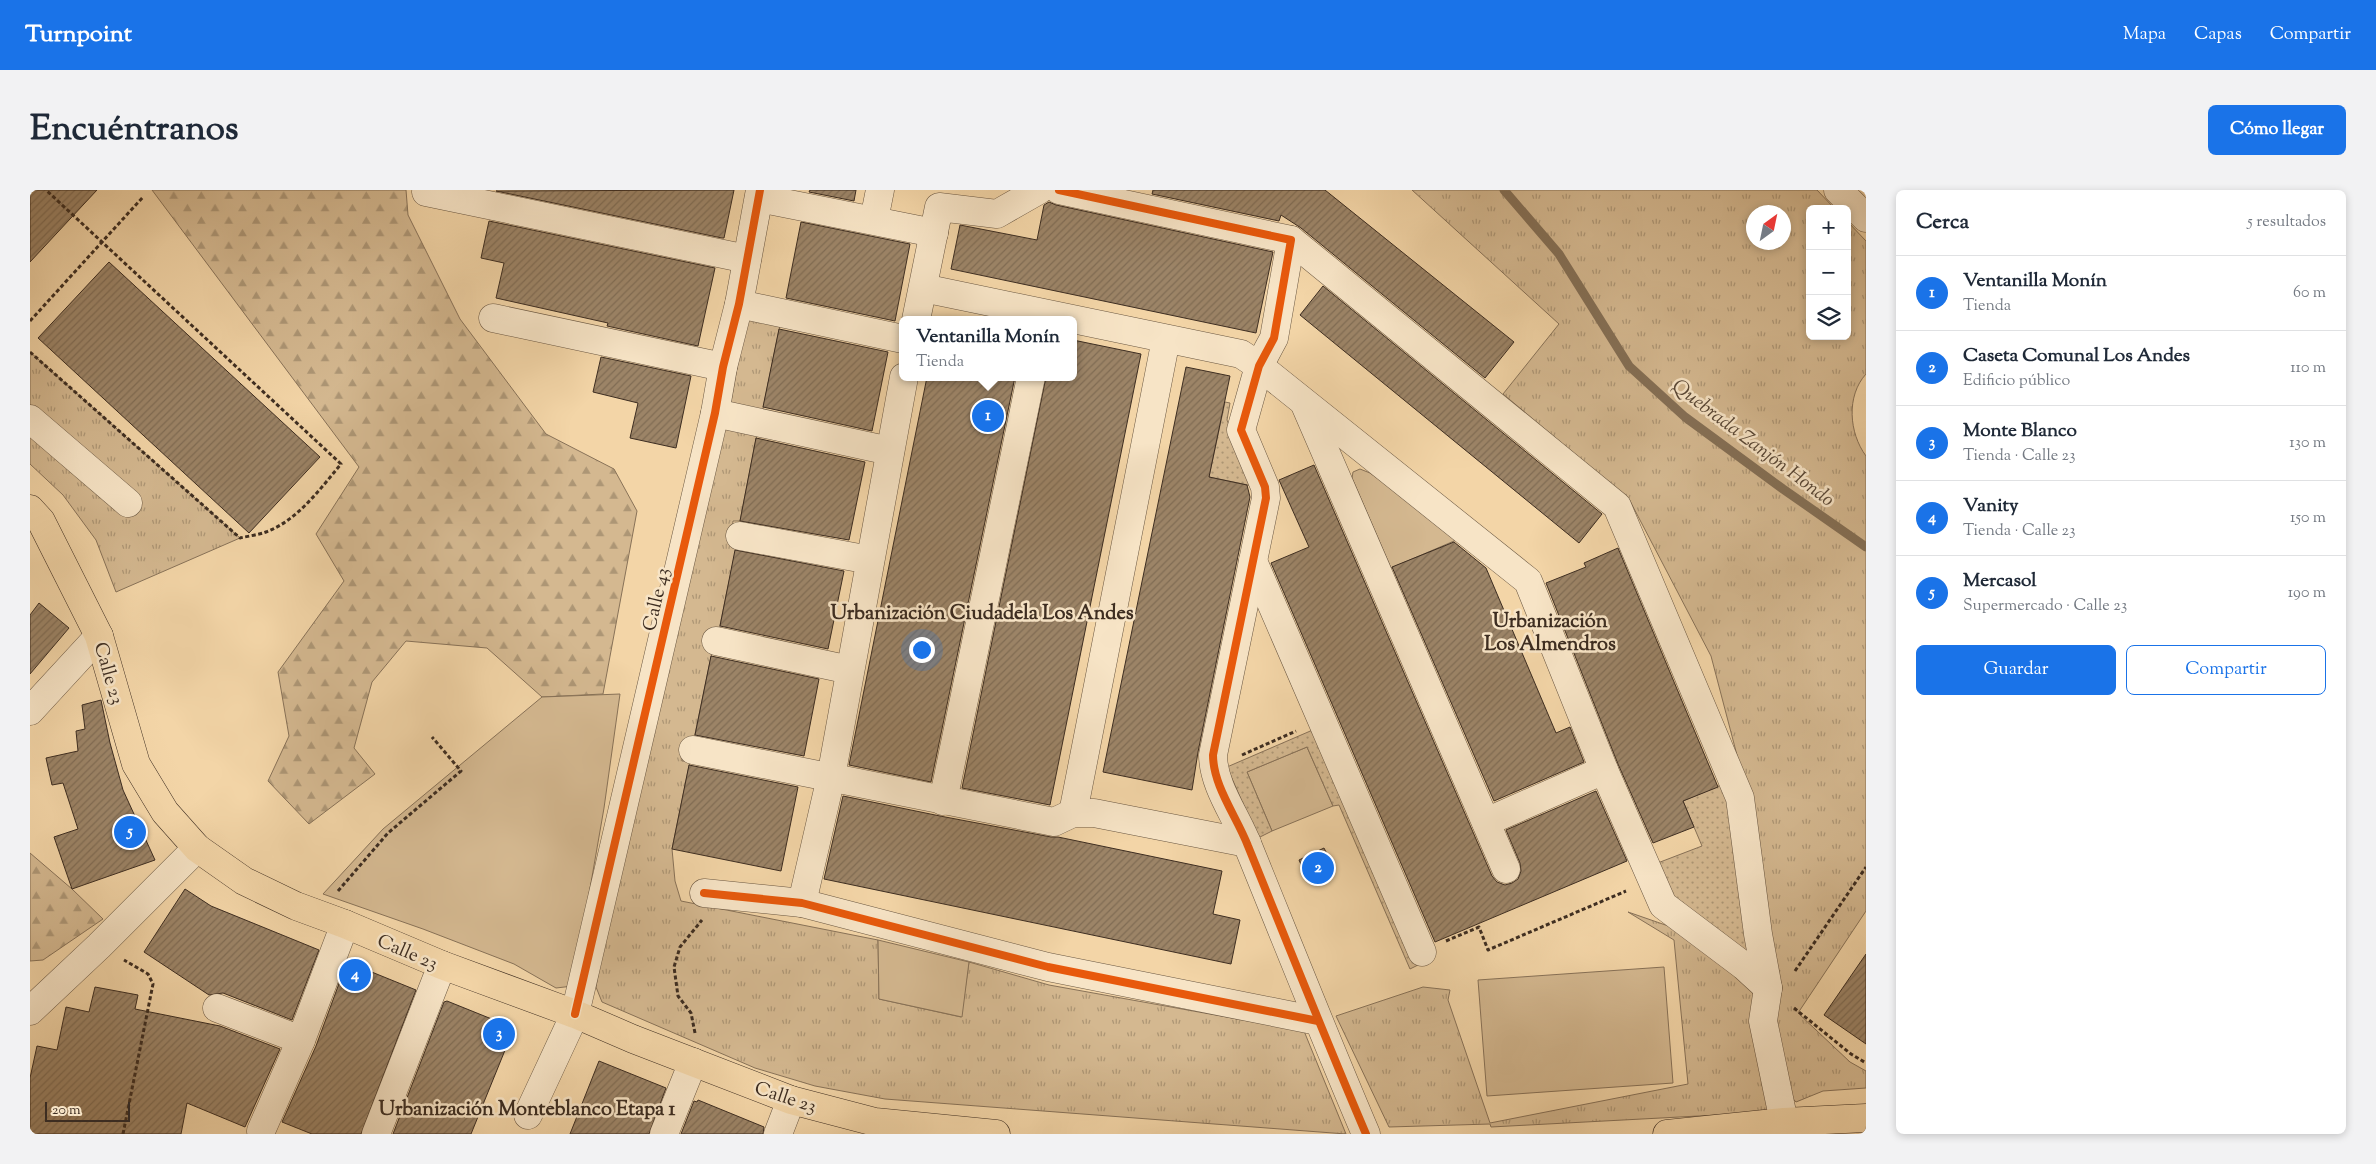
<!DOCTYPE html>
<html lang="es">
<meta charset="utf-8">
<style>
:root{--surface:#fff;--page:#f2f2f3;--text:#1f2937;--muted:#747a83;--line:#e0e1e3;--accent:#1a73e8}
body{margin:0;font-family:"Sorts Mill Goudy",serif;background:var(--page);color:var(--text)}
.controls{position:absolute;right:15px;top:15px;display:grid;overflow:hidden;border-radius:8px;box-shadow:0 2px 8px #0003}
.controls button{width:45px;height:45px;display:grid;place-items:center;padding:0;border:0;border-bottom:1px solid var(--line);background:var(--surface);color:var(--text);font:25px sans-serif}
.compass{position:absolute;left:1716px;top:15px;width:45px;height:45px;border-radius:50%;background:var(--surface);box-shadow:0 2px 8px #0003;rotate:33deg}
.scale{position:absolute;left:15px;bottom:12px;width:85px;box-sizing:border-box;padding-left:5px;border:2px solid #3d2d21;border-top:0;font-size:14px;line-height:18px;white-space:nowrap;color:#3d2d21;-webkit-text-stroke:4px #f7e4c6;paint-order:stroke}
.you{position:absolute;left:891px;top:459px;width:18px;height:18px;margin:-12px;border:4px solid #fff;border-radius:50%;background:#1a73e8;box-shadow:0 0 0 8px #1a73e833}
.badge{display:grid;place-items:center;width:32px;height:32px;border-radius:50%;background:var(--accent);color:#fff;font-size:16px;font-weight:700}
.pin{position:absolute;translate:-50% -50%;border:2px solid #fff;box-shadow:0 1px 5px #0006}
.popup{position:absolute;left:869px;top:126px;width:178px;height:65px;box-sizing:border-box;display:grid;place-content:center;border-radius:8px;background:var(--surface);filter:drop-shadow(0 1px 4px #0005);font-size:16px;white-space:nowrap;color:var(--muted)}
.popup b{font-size:19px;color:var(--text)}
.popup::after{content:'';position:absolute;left:50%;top:100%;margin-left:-10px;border:10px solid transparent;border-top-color:var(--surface)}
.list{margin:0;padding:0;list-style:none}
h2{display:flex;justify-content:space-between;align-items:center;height:65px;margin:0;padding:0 20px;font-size:21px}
h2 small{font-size:16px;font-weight:400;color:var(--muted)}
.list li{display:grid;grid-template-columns:32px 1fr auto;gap:15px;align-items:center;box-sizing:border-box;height:75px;padding:0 20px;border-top:1px solid var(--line)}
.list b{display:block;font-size:19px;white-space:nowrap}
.list p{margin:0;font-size:16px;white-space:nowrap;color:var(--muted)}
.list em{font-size:16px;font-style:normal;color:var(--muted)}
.actions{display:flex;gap:10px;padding:15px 20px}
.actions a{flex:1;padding:11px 0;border:1px solid var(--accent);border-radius:8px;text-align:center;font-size:18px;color:var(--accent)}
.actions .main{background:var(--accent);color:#fff}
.icon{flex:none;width:28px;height:28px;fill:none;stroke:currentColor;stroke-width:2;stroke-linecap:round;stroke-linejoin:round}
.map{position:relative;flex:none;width:1836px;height:944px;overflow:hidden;border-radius:8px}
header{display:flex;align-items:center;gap:30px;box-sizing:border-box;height:70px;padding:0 25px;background:var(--accent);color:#fff}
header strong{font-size:24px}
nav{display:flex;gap:28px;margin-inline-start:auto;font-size:18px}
.intro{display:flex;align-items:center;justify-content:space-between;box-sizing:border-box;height:120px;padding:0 30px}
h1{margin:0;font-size:35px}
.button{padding:12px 22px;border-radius:8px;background:var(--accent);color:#fff;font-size:18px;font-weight:700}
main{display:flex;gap:30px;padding:0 30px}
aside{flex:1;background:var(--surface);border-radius:8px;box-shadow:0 2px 8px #0003}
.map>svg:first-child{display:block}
.grass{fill:url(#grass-tufts);stroke:#887258;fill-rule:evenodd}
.forest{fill:url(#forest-firs);stroke:#887258}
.park{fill:#d4b890;stroke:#887258}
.garden{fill:url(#garden-dots);stroke:#887258}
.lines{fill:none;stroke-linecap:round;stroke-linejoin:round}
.stream{stroke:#857056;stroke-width:9}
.building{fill:url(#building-hatch);stroke:#3d2d21}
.minor-casing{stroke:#6a5742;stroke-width:29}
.major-casing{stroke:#3d2d21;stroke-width:29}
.path{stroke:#3d2d21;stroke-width:3;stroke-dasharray:4 2.5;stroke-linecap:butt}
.minor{stroke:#f7e4c6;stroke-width:28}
.major{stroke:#f3d5a7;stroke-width:28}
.cycleway-casing{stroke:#f7e4c6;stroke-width:11}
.cycleway{stroke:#e8590c;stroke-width:8}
.labels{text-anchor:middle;stroke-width:5;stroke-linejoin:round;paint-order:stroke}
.street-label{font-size:19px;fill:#3d2d21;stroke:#f7e4c6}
.water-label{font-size:20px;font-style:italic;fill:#5b4937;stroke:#f7e4c6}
.neighbourhood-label{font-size:20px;font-weight:bold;fill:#3d2d21;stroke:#f7e4c6}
</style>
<header>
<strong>Turnpoint</strong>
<nav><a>Mapa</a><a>Capas</a><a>Compartir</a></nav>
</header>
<div class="intro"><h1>Encuéntranos</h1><a class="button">Cómo llegar</a></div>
<main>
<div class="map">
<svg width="1836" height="944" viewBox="0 0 1836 944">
<defs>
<pattern id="grass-tufts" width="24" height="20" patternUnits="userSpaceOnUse" patternTransform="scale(1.25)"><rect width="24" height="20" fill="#d4b890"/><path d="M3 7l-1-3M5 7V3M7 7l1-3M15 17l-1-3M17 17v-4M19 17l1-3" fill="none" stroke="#ad9675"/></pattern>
<pattern id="forest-firs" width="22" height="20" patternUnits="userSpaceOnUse" patternTransform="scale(1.25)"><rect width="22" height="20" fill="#d4b890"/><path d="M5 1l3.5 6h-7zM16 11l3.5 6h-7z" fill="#ad9675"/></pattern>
<pattern id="garden-dots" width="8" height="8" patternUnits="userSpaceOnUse" patternTransform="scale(1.25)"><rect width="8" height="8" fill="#d4b890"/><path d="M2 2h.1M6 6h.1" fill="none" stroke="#ad9675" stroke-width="1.8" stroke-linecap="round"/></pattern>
<pattern id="building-hatch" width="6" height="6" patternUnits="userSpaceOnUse" patternTransform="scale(1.25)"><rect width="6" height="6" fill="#9c8467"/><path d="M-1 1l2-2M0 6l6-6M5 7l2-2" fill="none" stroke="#806c54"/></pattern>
</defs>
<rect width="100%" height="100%" fill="#f3d5a7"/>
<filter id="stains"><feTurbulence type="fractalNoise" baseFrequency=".004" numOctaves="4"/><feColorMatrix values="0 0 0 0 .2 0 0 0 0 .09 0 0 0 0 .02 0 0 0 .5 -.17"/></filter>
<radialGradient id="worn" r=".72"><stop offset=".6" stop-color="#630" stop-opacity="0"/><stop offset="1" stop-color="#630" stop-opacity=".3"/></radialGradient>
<!-- grass -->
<g class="grass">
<path d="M1382 0H1787L1805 19H1780V146H1817V31L1836 51V184C1816 206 1819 243 1836 266V721L1768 823 1820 872 1836 881V898L1793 901 1766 912 1755 900 1719 611 1681 466 1599 309 1473 204 1529 134ZM1724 22H1754V52H1724Z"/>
<path d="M720 127 750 135 732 223 700 217 715 133Z"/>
<path d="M0 162 210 348 86 402 66 350 33 305 0 274Z"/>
<path d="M693 235 727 244 710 331H703L701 353H707L689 440 684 439 676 460 682 462 664 549H655L652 571H660L642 659 645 691 651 711 848 750 849 809 931 827 939 772 1019 795 1274 841 1316 944 855 909 785 896 725 878 572 812 566 797 573 755Z"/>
<path d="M1598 722 1647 739 1729 799 1744 922 1461 937 1460 934 1359 937 1306 826 1393 797 1420 800 1418 810 1460 933 1658 894 1644 750Z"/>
</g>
<!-- forest -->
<g class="forest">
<path d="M122 0H376L378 25 430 129 516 244 584 279 607 321 573 504 512 507 457 458 376 451 342 492 324 558 345 584 279 634 238 591 259 546 248 482 314 391 286 344 329 277Z"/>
<path d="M0 663 42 699 73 729 13 770 0 771Z"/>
</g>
<!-- park -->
<g class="park">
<path d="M1330 279 1340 283 1431 348 1361 378 1322 288 1323 282Z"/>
<path d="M590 504 574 618 543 796 526 798 484 774 393 739 293 704 353 639 512 507Z"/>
<path d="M1277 557 1303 616 1242 641 1217 582Z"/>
<path d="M848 750 939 772 932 827 849 809Z"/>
<path d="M1634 777 1643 893 1457 906 1448 790Z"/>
</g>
<!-- garden -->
<g class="garden">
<path d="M1195 212 1200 213 1197 230 1223 296 1179 287Z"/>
<path d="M1285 539 1388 775 1380 779 1309 615 1303 616 1277 557 1217 582 1242 641 1228 648 1197 577Z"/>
<path d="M1698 592 1723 769 1647 718 1625 674 1672 656 1653 611Z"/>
</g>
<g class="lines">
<!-- stream -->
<path class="stream" d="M1474 0 1529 64 1599 176 1655 227 1753 299 1836 357"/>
</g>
<!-- building -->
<g class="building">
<path d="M0 0H67L0 72Z"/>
<path d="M704 0 694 48H692L466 1Z"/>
<path d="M780 0H826L824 11 779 2Z"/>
<path d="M1123 0H1295L1484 152 1455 188 1271 38 1251 25 1249 31 1122 4Z"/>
<path d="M1019 12 1026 15 1243 62 1226 143 921 79 930 35 1007 50 1014 15Z"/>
<path d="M459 31 685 78 668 156 577 136 578 133 466 108 474 73 451 68Z"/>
<path d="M771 32 880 54 865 131 756 108Z"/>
<path d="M79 72 290 267 219 343 8 148Z"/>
<path d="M1293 96 1572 324 1549 353 1270 125Z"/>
<path d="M749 139 858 162 842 241 733 217Z"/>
<path d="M1043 150 1111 164 1020 615 932 598 1016 187H1043Z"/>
<path d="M571 167 661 186 646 258 600 248 608 213 563 202Z"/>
<path d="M1156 177 1200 186 1179 287 1217 295 1220 307 1168 562 1162 600 1073 582Z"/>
<path d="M897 187H985L901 592 819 575Z"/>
<path d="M726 248 835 272 819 350 710 331Z"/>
<path d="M1284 275 1462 686 1467 692 1475 695 1482 693 1488 689 1491 681 1490 673 1476 640 1566 601 1597 671 1405 752 1241 373 1279 357 1249 290Z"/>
<path d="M1424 352 1456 378 1526 543 1540 537 1554 572 1464 611 1362 377Z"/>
<path d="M1588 358 1688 597 1653 611 1664 637 1623 653 1588 574 1516 393 1556 377 1554 373Z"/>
<path d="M705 360 814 381 798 459 690 436Z"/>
<path d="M9 413 39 438 0 484V425Z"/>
<path d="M681 466 789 489 774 566 665 545Z"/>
<path d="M71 510 80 553 93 600 125 670 42 699 24 647 48 639 33 593 22 595 16 568 48 561 46 541 55 539 52 515Z"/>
<path d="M659 575 768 597 751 681 642 659Z"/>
<path d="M813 606 910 626 1021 647H1028L1192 681 1183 724 1210 730 1201 774 794 689Z"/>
<path d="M1294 658 1304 678 1278 690 1269 670Z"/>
<path d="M155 699 181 716 289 760 262 830 193 803 179 805 114 762Z"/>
<path d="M1836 764V854L1794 825Z"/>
<path d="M317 772 386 800 331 944H282L252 932 286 856Z"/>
<path d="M65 797 108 805 105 819 190 836 250 859 215 937 157 913 151 944H0V888L7 856 27 860 36 817 59 822Z"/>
<path d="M417 811 484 838 441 944H363L414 812Z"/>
<path d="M569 871 636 898 619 944H540Z"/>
<path d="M668 910 734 937 733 944H651L664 911 667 912Z"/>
</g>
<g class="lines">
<!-- minor casing -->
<g class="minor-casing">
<g id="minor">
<path d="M1029 0 1261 50 1587 316 1710 608 1728 744 1738 798 1733 831 1754 932"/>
<path d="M1808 0 1836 28"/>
<path d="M396 2 717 69"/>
<path d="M729 8 904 43"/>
<path d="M844 30 850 0"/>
<path d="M1261 50 1244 148 1229 176 1211 240 1235 297 1236 308 1183 565C1183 596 1207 627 1218 656 1257 752 1295 848 1336 944"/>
<path d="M893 98 1211 164 1229 176 1498 391 1574 580 1633 715 1714 776 1738 798"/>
<path d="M709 114 873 149"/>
<path d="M463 128 693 177"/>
<path d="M886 130 909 17 967 24 1009 0"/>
<path d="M1276 217 1476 679"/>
<path d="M685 223 860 261"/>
<path d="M0 229 98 313"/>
<path d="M710 346 840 370"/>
<path d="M1223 371 1392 762"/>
<path d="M686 451 820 480"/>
<path d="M0 521 69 446"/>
<path d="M663 560 1024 632 1043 623H1064L1217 653"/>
<path d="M913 611 1001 187"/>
<path d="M1043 623 1136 149"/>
<path d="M1456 632 1574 580"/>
<path d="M674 703 772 713 1018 777 1288 831"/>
<path d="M772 713 801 587 874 187"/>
<path d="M187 818 271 850"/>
<path d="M0 821 69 756 167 658"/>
<path d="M498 925 545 824 685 223 693 177 709 114 730 0"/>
<path d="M231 941 271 850 315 734"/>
<path d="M346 944 412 775"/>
<path d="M634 944 663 872"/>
<path d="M748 944 761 910"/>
</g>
</g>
<!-- major casing -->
<g class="major-casing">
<g id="major">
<path d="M0 319 11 331 69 446 106 574 135 622 167 658 214 691 266 716 315 734 412 775 545 824 603 849 761 910 845 932 966 944"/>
<path d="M1637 944 1754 932 1836 928"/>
</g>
</g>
<!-- path -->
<g class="path">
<path d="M0 131 113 7"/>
<path d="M0 162 210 348C218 346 228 345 236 342 268 330 290 299 311 274L16 0"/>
<path d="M1212 565 1266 541"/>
<path d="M308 701 358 643 431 581 402 547"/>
<path d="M1416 751 1449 737 1458 760 1596 701"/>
<path d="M1765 781 1836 677"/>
<path d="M1764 818 1821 864 1836 873"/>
<path d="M665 843 661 823 648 806 644 777 650 757 672 730"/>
<path d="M93 944 123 794 118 784 94 770"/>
</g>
<!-- minor -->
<use href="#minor" class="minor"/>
<!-- major -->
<use href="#major" class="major"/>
<!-- cycleway casing -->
<g class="cycleway-casing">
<g id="cycleway">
<path d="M1029 0 1261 50 1244 148 1229 176 1211 240 1235 297 1236 308 1183 565C1183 596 1207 627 1218 656 1257 752 1295 848 1336 944"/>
<path d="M674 703 772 713 1018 777 1288 831"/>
<path d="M545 824 685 223 693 177 709 114 730 0"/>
</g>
</g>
<!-- cycleway -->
<use href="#cycleway" class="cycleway"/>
</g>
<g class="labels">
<!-- street labels -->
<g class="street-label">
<text transform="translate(625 409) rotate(-77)" y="7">Calle 43</text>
<text transform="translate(80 483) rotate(74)" y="7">Calle 23</text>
<text transform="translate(378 761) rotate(23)" y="7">Calle 23</text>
<text transform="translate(756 906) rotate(18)" y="7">Calle 23</text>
</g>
<!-- water labels -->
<g class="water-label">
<text transform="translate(1724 252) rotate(37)" y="7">Quebrada Zanjón Hondo</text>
</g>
<!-- neighbourhood labels -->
<g class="neighbourhood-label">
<text x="952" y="429">Urbanización Ciudadela Los Andes</text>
<text x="1520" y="437">Urbanización<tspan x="1520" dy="23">Los Almendros</tspan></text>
<text x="497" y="925">Urbanización Monteblanco Etapa 1</text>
</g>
</g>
<rect width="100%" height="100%" filter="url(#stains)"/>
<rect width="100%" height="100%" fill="url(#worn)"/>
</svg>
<div class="controls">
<button>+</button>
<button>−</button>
<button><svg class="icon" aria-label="layers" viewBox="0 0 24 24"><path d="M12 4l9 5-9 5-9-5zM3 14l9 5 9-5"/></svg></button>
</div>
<svg class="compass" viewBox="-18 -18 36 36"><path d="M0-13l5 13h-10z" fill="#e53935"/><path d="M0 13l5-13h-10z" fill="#747a83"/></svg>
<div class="scale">20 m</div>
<div class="you"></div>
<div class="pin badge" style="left:958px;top:226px">1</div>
<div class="popup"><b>Ventanilla Monín</b>Tienda</div>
<div class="pin badge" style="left:1288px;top:678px">2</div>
<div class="pin badge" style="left:469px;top:844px">3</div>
<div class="pin badge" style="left:325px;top:785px">4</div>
<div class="pin badge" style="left:100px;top:642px">5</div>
</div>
<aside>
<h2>Cerca<small>5 resultados</small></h2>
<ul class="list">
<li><span class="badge">1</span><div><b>Ventanilla Monín</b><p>Tienda</p></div><em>60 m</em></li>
<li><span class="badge">2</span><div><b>Caseta Comunal Los Andes</b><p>Edificio público</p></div><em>110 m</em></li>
<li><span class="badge">3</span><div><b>Monte Blanco</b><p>Tienda · Calle 23</p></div><em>130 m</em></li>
<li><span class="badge">4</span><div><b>Vanity</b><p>Tienda · Calle 23</p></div><em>150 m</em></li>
<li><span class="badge">5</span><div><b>Mercasol</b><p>Supermercado · Calle 23</p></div><em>190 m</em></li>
</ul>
<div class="actions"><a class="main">Guardar</a><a>Compartir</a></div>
</aside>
</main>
